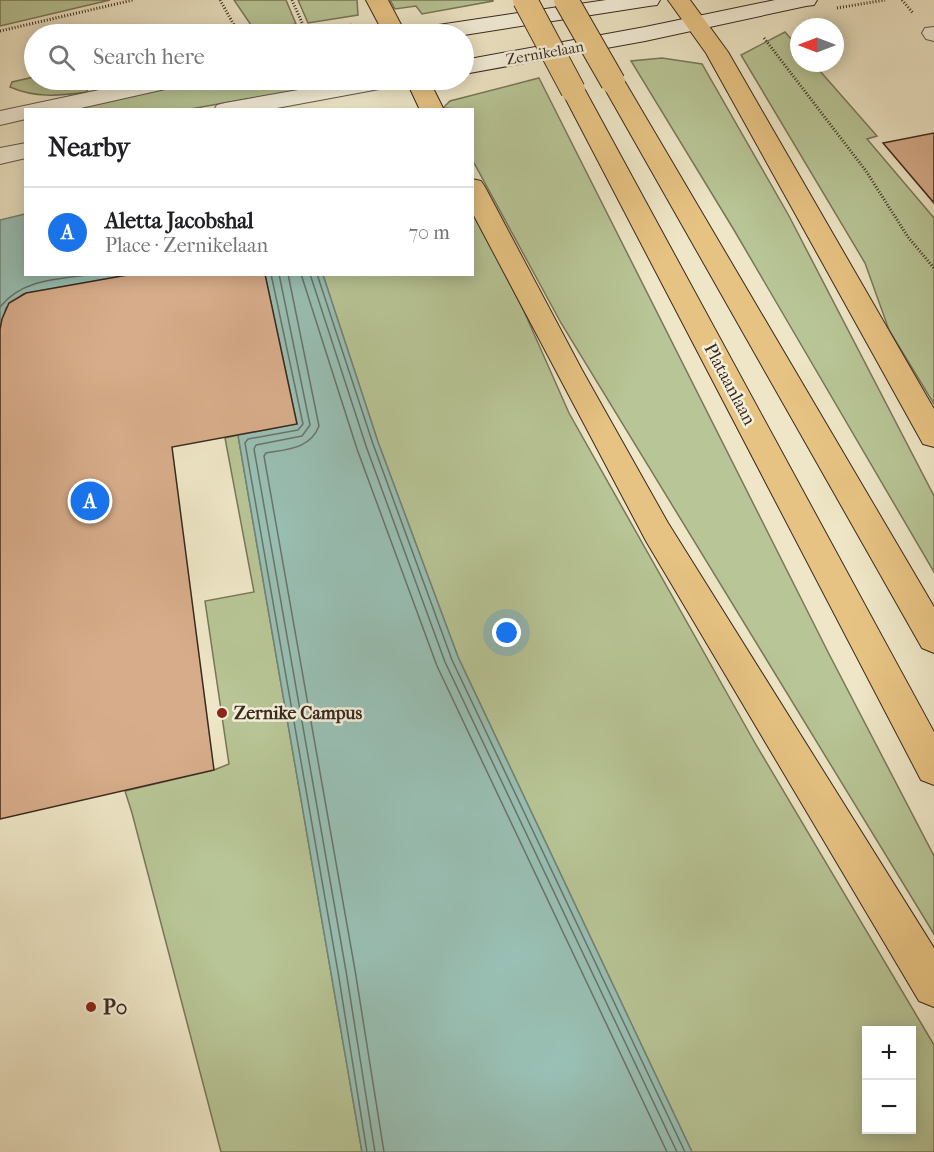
<!DOCTYPE html>
<meta charset="utf-8">
<style>
:root{--surface:#fff;--page:#f2f2f2;--text:#202124;--muted:#757577;--line:#e0e0e0;--accent:#1a73e8}
body{margin:0;font-family:"IM FELL French Canon",serif;background:var(--page);color:var(--text)}
.controls{position:absolute;right:18px;bottom:18px;display:grid;overflow:hidden;border-radius:0px;box-shadow:0 3px 15px #0003}
.controls button{width:54px;height:54px;display:grid;place-items:center;padding:0;border:0;border-bottom:2px solid var(--line);background:var(--surface);color:var(--text);font:30px sans-serif}
.compass{position:absolute;left:790px;top:18px;width:54px;height:54px;border-radius:50%;background:var(--surface);box-shadow:0 3px 15px #0003;rotate:270deg}
.you{position:absolute;left:507px;top:633px;width:21px;height:21px;margin:-15px;border:4px solid #fff;border-radius:50%;background:#1a73e8;box-shadow:0 0 0 9px #1a73e833}
.badge{display:grid;place-items:center;width:39px;height:39px;border-radius:50%;background:var(--accent);color:#fff;font-size:20px;font-weight:700}
.pin{position:absolute;translate:-50% -50%;border:3px solid #fff;box-shadow:0 2px 6px #0006}
.list{margin:0;padding:0;list-style:none}
h2{display:flex;justify-content:space-between;align-items:center;height:78px;margin:0;padding:0 24px;font-size:26px}
h2 small{font-size:20px;font-weight:400;color:var(--muted)}
.list li{display:grid;grid-template-columns:39px 1fr auto;gap:18px;align-items:center;box-sizing:border-box;height:90px;padding:0 24px;border-top:2px solid var(--line)}
.list b{display:block;font-size:22px;white-space:nowrap}
.list p{margin:0;font-size:20px;white-space:nowrap;color:var(--muted)}
.list em{font-size:20px;font-style:normal;color:var(--muted)}
.icon{flex:none;width:33px;height:33px;fill:none;stroke:currentColor;stroke-width:2;stroke-linecap:round;stroke-linejoin:round}
.map{position:relative;flex:none;width:934px;height:1152px;overflow:hidden}
.search{position:absolute;background:var(--surface);box-shadow:0 3px 15px #0003;left:24px;top:24px;width:450px;height:66px;display:flex;align-items:center;gap:15px;box-sizing:border-box;padding:0 21px;border-radius:33px;color:var(--muted);font-size:22px}
.panel{position:absolute;background:var(--surface);box-shadow:0 3px 15px #0003;left:24px;top:108px;width:450px;height:168px;border-radius:0px}
.map>svg:first-child{display:block}
.green{fill:#b8c596;stroke:#78775a;stroke-width:1.5;fill-rule:evenodd}
.water{fill:#99c0b5;stroke:#738479;stroke-width:1.5}
.lines{fill:none;stroke-linecap:round;stroke-linejoin:round}
.shore{stroke:#69746a;stroke-width:1.5}
.building{fill:#d7ac8a;stroke:#39291e;stroke-width:1.5}
.minor-casing{stroke:#665848;stroke-width:2}
.tertiary-casing{stroke:#665848;stroke-width:2}
.secondary-casing{stroke:#39291e;stroke-width:2}
.trunk-casing{stroke:#39291e;stroke-width:2}
.path{stroke:#39291e;stroke-width:3;stroke-dasharray:1 2;stroke-linecap:butt}
.minor{fill:#f4efda;fill-rule:evenodd}
.tertiary{fill:#f4efda;fill-rule:evenodd}
.secondary{fill:#f4efda;fill-rule:evenodd}
.trunk{fill:#e7c383;fill-rule:evenodd}
.trunk-bridge-casing{stroke:#39291e;stroke-width:26;stroke-linecap:butt}
.trunk-bridge{stroke:#e7c383;stroke-width:24}
.poi-dot{fill:#8f2418;stroke:#f4efda;stroke-width:2}
.labels{text-anchor:middle;stroke-width:5;stroke-linejoin:round;paint-order:stroke}
.far-street-label{font-size:15px;fill:#39291e;stroke:#f4efda}
.street-label{font-size:18px;fill:#39291e;stroke:#f4efda}
.poi-label{font-size:18px;font-weight:bold;fill:#39291e;stroke:#f4efda;text-anchor:start}
.near-poi-label{font-size:21px;font-weight:bold;fill:#39291e;stroke:#f4efda;text-anchor:start}
</style>
<div class="map">
<svg width="934" height="1152" viewBox="0 0 934 1152">
<rect width="100%" height="100%" fill="#eee6c6"/>
<filter id="stains"><feTurbulence type="fractalNoise" baseFrequency=".00333" numOctaves="4"/><feColorMatrix values="0 0 0 0 .2 0 0 0 0 .09 0 0 0 0 .02 0 0 0 .5 -.17"/></filter>
<radialGradient id="worn" r=".72"><stop offset=".6" stop-color="#630" stop-opacity="0"/><stop offset="1" stop-color="#630" stop-opacity=".3"/></radialGradient>
<!-- green -->
<g class="green">
<path d="M0 0H110L0 26Z"/>
<path d="M234 0H286L296 24 255 31Z"/>
<path d="M298 0H357L358 15 308 23Z"/>
<path d="M390 0H493V1L422 14 416 6 395 9Z"/>
<path d="M785 32 799 48V63H813L877 136 867 139 934 218V404L889 330 865 263 741 55Z"/>
<path d="M662 58 702 64 789 216 934 496V572L734 230 631 61Z"/>
<path d="M34 77V80H89L92 84 86 92C59 96 35 98 10 87L12 82Z"/>
<path d="M539 78 829 654 934 856V934L561 323 473 161 472 110 443 108 450 101Z"/>
<path d="M203 80H358L190 109 59 110Z"/>
<path d="M473 211 523 309 569 413 755 743 934 1045V1152H692L458 657 378 442 323 275 472 274ZM866 1030H912V1130H866Z"/>
<path d="M238 435 362 1152H221L132 813 125 791 214 770 229 764 205 601 254 592 225 438Z"/>
</g>
<!-- water -->
<g class="water">
<path d="M25 214 26 274 132 275 23 294 6 308 0 329V220Z"/>
<path d="M265 275H323L378 442 458 657 692 1152H362L238 435 297 424Z"/>
</g>
<g class="lines">
<!-- shore -->
<g class="shore">
<path d="M271 274 303 424 298 430 248 439 245 443 338 972 367 1152"/>
<path d="M279 274 310 425 302 436 256 445 254 449 346 971 375 1152"/>
<path d="M288 274 319 426C310 449 288 449 266 453L264 456 355 970 384 1152"/>
<path d="M301 274 357 449 437 666 667 1152"/>
<path d="M310 274 366 446 445 662 677 1152"/>
<path d="M317 274 373 444 452 660 685 1152"/>
<path d="M0 307C23 278 61 279 95 274"/>
</g>
</g>
<!-- building -->
<g class="building">
<path d="M934 133V203L883 143Z"/>
<path d="M133 274H265L297 424 172 447 214 770 0 819V329L2 319 9 303 26 293Z"/>
</g>
<g class="lines">
<!-- minor casing -->
<g class="minor-casing">
<path id="minor" d="M934 27V41L926 39 922 33 925 28Z"/>
</g>
<!-- tertiary casing -->
<g class="tertiary-casing">
<g id="tertiary">
<path d="M146 80H187L183 85 72 110H26V119L0 125V111Z"/>
<path d="M355 80H402L398 85 390 87 266 110H214L217 105 225 103Z"/>
<path d="M26 143V158L0 164V148Z"/>
</g>
</g>
<!-- secondary casing -->
<g class="secondary-casing">
<g id="secondary">
<path d="M606 0H660L657 5 649 6 464 35 414 34 417 29 425 27Z"/>
<path d="M775 0H817L814 5 806 6 645 41 464 74V60L645 27Z"/>
</g>
</g>
<!-- trunk casing -->
<g class="trunk-casing">
<g id="trunk">
<path d="M366 0H388L406 34H384Z"/>
<path d="M668 0H690L728 52 934 409V447L923 444 706 53Z"/>
<path d="M613 75 621 77 625 82 934 607V653L922 648 601 82 605 77Z"/>
<path d="M406 80H429L444 110H420Z"/>
<path d="M573 83 581 85 585 90 934 732V785L921 780 561 90 565 85Z"/>
<path d="M472 179 481 181 485 187 582 370 668 523 934 948V1007L919 1001 646 541 472 212Z"/>
</g>
</g>
<!-- path -->
<g class="path">
<path d="M220 0 239 34"/>
<path d="M292 0 307 34"/>
<path d="M902 0 913 13"/>
<path d="M837 8 885 0"/>
<path d="M0 31 133 0"/>
<path d="M285 34 353 25"/>
<path d="M764 38 866 171 908 237 934 268"/>
</g>
<!-- minor -->
<use href="#minor" class="minor"/>
<!-- tertiary -->
<use href="#tertiary" class="tertiary"/>
<!-- secondary -->
<use href="#secondary" class="secondary"/>
<!-- trunk -->
<use href="#trunk" class="trunk"/>
<!-- trunk-bridge casing -->
<g class="trunk-bridge-casing">
<g id="trunk-bridge">
<path d="M525 0 573 90"/>
<path d="M566 0 613 82"/>
</g>
</g>
<!-- trunk-bridge -->
<use href="#trunk-bridge" class="trunk-bridge"/>
</g>
<!-- markers -->
<g class="poi-dot">
<circle cx="222" cy="713" r="6"/>
<circle cx="91" cy="1007" r="6"/>
</g>
<g class="labels">
<!-- far-street labels -->
<g class="far-street-label">
<text transform="translate(545 53) rotate(-10)" y="5">Zernikelaan</text>
</g>
<!-- street labels -->
<g class="street-label">
<text transform="translate(730 384) rotate(62)" y="6">Plataanlaan</text>
</g>
<!-- poi labels -->
<g class="poi-label">
<text x="234" y="719">Zernike Campus</text>
</g>
<!-- near-poi labels -->
<g class="near-poi-label">
<text x="103" y="1014">P0</text>
</g>
</g>
<rect width="100%" height="100%" filter="url(#stains)"/>
<rect width="100%" height="100%" fill="url(#worn)"/>
</svg>
<div class="controls">
<button>+</button>
<button>−</button>
</div>
<svg class="compass" viewBox="-18 -18 36 36"><path d="M0-13l5 13h-10z" fill="#e53935"/><path d="M0 13l5-13h-10z" fill="#757577"/></svg>
<div class="you"></div>
<div class="pin badge" style="left:90px;top:501px">A</div>
<div class="search"><svg class="icon" aria-label="search" viewBox="0 0 24 24"><circle cx="10" cy="10" r="6"/><path d="M15 15l6 6"/></svg>Search here</div>
<section class="panel">
<h2>Nearby<small></small></h2>
<ul class="list">
<li><span class="badge">A</span><div><b>Aletta Jacobshal</b><p>Place · Zernikelaan</p></div><em>70 m</em></li>
</ul>
</section>
</div>
